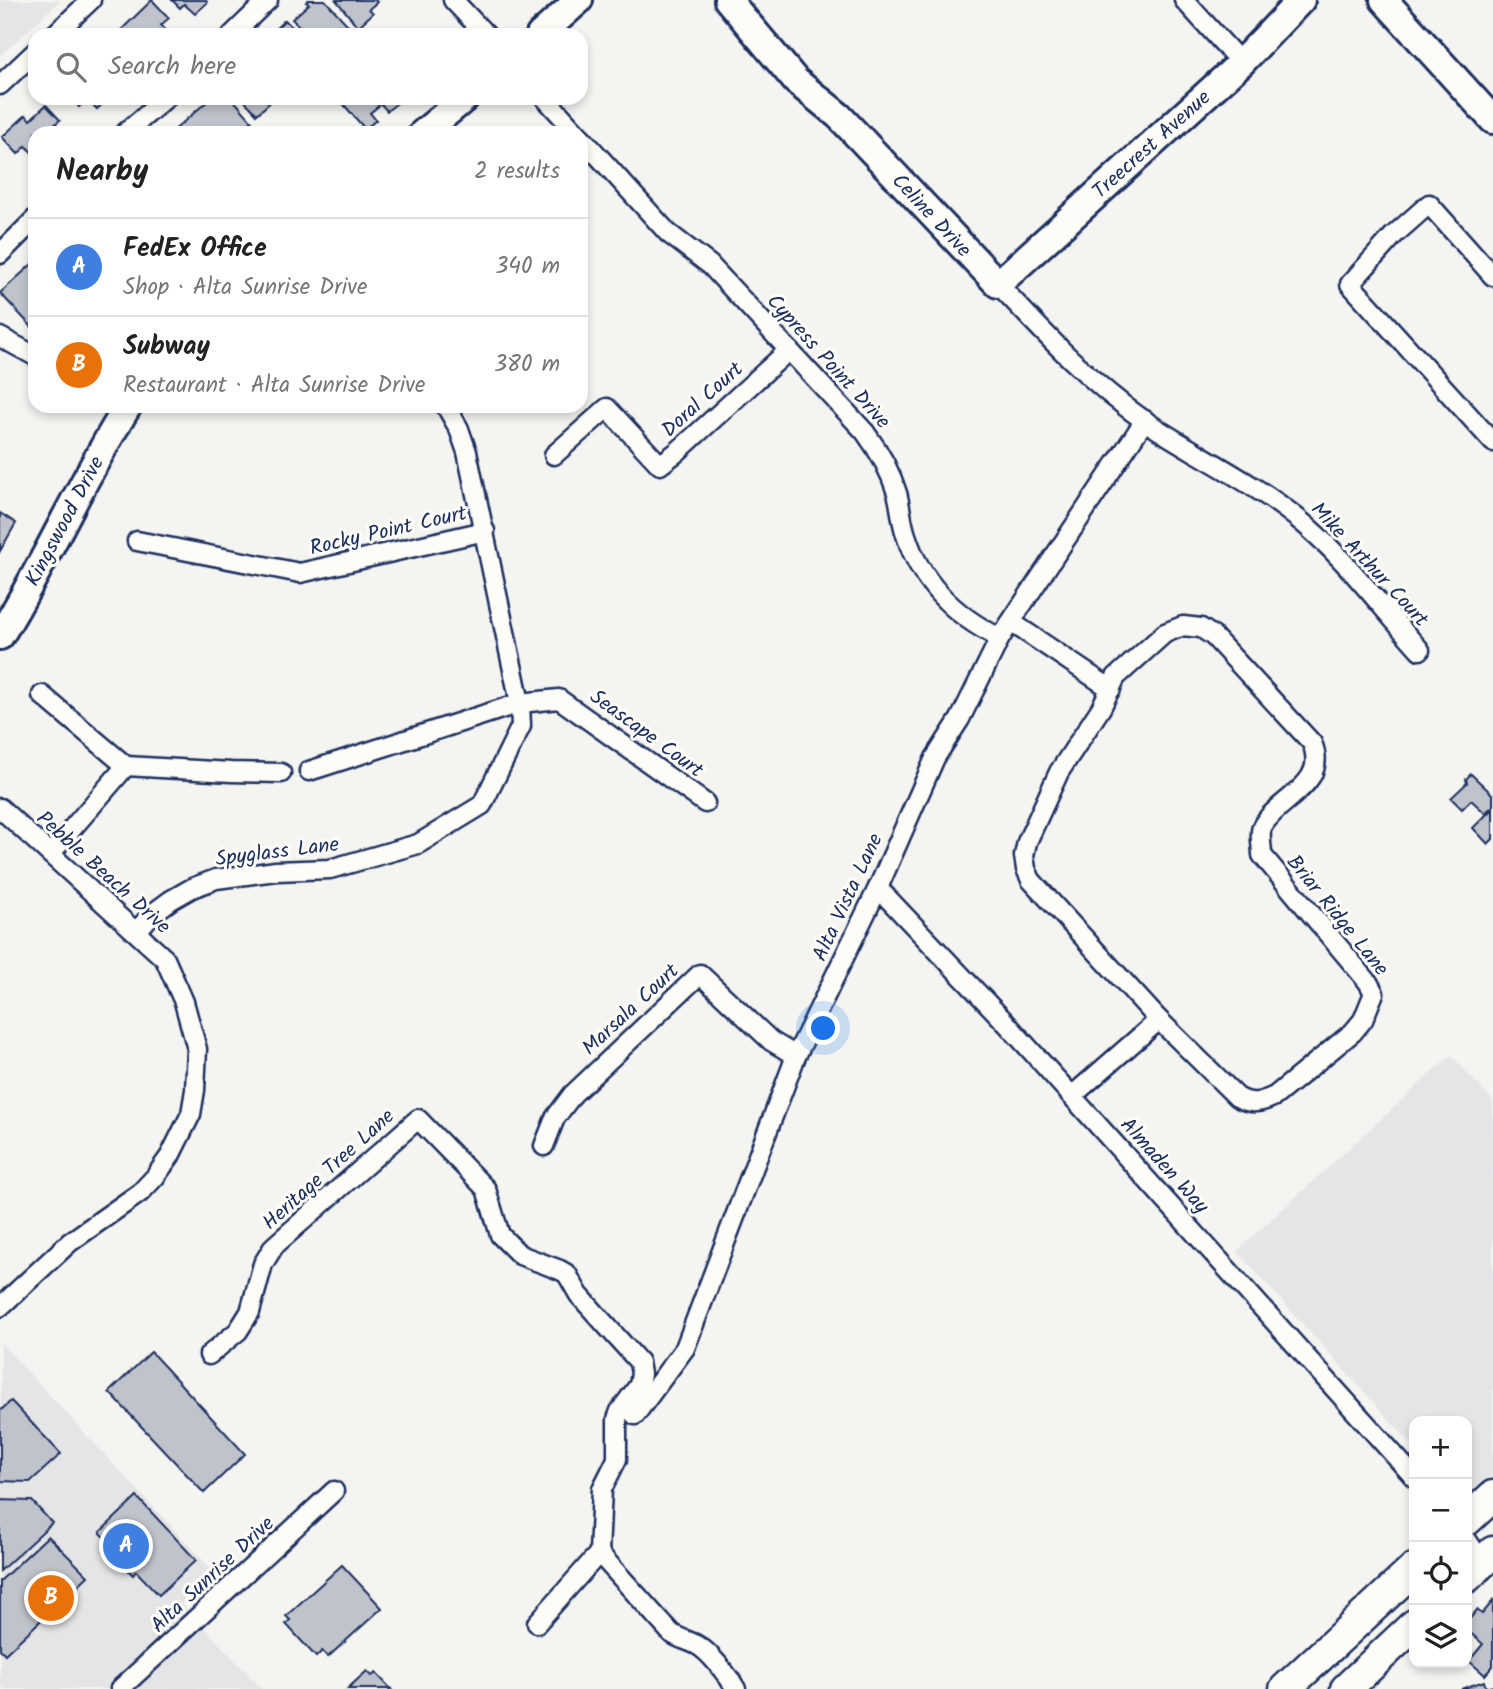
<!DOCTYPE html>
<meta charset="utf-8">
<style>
:root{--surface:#fff;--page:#f2f2f2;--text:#222;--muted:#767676;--line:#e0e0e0;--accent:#1a73e8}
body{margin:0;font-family:Kalam,sans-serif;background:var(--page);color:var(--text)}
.controls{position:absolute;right:21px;bottom:21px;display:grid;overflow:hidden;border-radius:14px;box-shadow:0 4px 10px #0003}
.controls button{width:63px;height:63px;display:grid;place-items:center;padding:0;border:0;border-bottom:2px solid var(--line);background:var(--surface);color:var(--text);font:35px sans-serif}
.you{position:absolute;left:824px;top:1029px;width:24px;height:24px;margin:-18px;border:5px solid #fff;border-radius:50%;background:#1a73e8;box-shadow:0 0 0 10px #1a73e833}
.badge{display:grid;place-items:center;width:46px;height:46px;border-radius:50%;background:var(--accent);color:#fff;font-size:23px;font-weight:700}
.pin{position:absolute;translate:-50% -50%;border:4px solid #fff;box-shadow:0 2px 7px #0006}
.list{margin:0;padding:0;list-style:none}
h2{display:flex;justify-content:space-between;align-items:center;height:91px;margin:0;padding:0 28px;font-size:30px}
h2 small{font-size:23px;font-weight:400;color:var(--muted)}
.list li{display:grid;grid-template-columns:46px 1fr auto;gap:21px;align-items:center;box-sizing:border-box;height:98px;padding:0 28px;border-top:2px solid var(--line)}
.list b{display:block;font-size:26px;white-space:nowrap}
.list p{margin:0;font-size:23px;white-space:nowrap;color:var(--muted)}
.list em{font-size:23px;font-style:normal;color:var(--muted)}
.icon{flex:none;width:38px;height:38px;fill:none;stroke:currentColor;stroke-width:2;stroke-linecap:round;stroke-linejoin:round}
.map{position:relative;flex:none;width:1493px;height:1689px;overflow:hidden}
.search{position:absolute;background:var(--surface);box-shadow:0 4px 10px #0003;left:28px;top:28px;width:560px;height:77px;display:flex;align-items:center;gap:18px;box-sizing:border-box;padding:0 24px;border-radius:21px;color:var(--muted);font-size:26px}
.panel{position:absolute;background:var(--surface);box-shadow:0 4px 10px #0003;left:28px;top:126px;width:560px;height:287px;border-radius:21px}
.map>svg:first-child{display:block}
.built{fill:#e4e5e6}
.building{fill:#bfc3cc;stroke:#1b2f5e;stroke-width:2}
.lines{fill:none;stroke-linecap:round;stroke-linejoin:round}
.street-casing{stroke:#1b2f5e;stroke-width:23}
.secondary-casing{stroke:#1b2f5e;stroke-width:32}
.primary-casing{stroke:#1b2f5e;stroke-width:35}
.street{stroke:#fdfcf7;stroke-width:18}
.secondary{stroke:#fdfcf7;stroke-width:26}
.primary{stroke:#fdfcf7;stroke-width:30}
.labels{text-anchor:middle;stroke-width:6;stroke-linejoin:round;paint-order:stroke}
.street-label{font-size:21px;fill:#1b2f5e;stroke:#fdfcf7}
</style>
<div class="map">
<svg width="1493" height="1689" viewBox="0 0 1493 1689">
<rect width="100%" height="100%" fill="#f4f4f1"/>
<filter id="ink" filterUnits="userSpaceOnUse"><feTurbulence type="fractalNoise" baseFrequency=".0143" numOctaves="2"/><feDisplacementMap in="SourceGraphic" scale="14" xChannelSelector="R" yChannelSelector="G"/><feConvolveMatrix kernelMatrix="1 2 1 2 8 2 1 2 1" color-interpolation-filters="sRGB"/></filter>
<g filter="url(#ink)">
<!-- built -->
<g class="built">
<path d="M0 0H61L0 56Z"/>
<path d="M1451 1055 1493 1101V1475L1476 1490 1467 1493V1421H1414V1447L1237 1251Z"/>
<path d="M1 1343 214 1572 181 1603 262 1689H4L0 1684Z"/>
</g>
<!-- building -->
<g class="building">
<path d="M152 0 169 18 161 25 170 35H116Z"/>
<path d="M172 0H206L207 3 195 14 184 4 180 8Z"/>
<path d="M308 0H325L355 33 353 35H277L273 31 285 20 295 30 299 26 292 19 309 4 306 2Z"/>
<path d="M336 0H375L377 2 369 9 373 13 358 27Z"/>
<path d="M71 98H109L97 109 87 99 79 107Z"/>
<path d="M211 98H232L252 121 237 133H171Z"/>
<path d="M242 98H275L257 114Z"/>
<path d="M338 98H397L400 101 387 111 381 104 370 113 376 120 365 129Z"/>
<path d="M46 105 60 120 52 127 58 133H35V156L26 146 18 154 2 137 26 115 30 120Z"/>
<path d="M32 264 35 268V322L31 326 0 293Z"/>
<path d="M0 513 16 523 0 551Z"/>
<path d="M1471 774 1493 795V806L1485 813 1471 800 1462 809 1451 798 1467 783 1466 779Z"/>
<path d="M1493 808V839L1488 844 1473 828Z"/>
<path d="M151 1352 245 1454 204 1493 109 1392Z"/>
<path d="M11 1401 61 1454 30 1482 0 1481V1411Z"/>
<path d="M137 1497 196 1560 159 1595 136 1571 133 1575 118 1560 122 1556 100 1532Z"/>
<path d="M0 1500 32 1501 52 1523 0 1571Z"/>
<path d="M48 1536 88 1576 5 1654 0 1649V1581Z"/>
<path d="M342 1565 382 1608 328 1657 322 1651 316 1657 286 1624 290 1620 286 1616Z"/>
<path d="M1493 1601V1666L1485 1675 1469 1661 1483 1644 1467 1630V1622L1477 1610 1482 1614Z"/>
<path d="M367 1671 372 1676 376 1673 391 1689H347Z"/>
<path d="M1484 1681 1486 1688 1493 1686V1689H1461Z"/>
</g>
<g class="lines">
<!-- street casing -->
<g class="street-casing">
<g id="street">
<path d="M453 0 486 35"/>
<path d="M1184 0 1241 63"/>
<path d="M54 35 91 0"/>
<path d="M232 35 268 0"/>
<path d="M0 85 35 52"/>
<path d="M545 98 577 133"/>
<path d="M125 133 166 98"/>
<path d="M581 137 668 233 710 265 865 432C879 451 890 470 897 493 901 507 901 521 906 535 921 584 955 616 1000 638"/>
<path d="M0 254 35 219"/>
<path d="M1493 276 1429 204 1394 235 1350 284 1493 442"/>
<path d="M998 284C1044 333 1089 382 1145 421 1194 454 1250 480 1297 518 1343 555 1380 606 1420 650"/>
<path d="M0 337 35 356"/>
<path d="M554 455 607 408 660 465 677 452 789 350"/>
<path d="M137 541 300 573 485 531"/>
<path d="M1011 622 1111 689"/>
<path d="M1183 626 1201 628 1213 636 1312 743C1330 785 1277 798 1262 827 1259 835 1262 846 1262 855L1368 982 1374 993 1363 1020 1353 1032 1275 1096C1260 1103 1251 1105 1237 1097L1159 1020 1031 880 1026 869 1024 856 1027 842 1059 772 1101 708 1116 677 1165 633Z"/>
<path d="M42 695 126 766 231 772 281 773"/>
<path d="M309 771 520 703 559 699 705 803"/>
<path d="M0 808 165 959 184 1002 197 1049 195 1090 191 1114 170 1156 155 1177 141 1192 70 1242 0 1307"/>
<path d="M51 853 126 766"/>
<path d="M878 888 1007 1024 1414 1477"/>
<path d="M137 931 152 914 171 900 192 888 216 879 276 871 330 869 418 844 482 805 521 726 520 703 467 452 459 429 446 406"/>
<path d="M1072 1096 1159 1020"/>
<path d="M544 1146 555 1118 573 1094 700 974 771 1041 796 1056"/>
<path d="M209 1355 238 1331 250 1312 263 1264 274 1246 418 1119 486 1189 500 1235 520 1255 560 1270 567 1274 579 1295 639 1362 641 1374 639 1385 620 1411 617 1419V1459L602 1489 599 1553 537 1623"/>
<path d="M635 1415 685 1348 796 1056 878 888 935 758 960 719 1000 638 1145 420"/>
<path d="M1467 1540 1482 1563"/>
<path d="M599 1553 671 1633C679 1639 688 1640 697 1645 709 1651 729 1677 736 1689"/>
<path d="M120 1689 334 1491"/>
</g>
</g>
<!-- secondary casing -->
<g class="secondary-casing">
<g id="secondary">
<path d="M728 0 796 81 839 116 998 284 1241 63 1301 0"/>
<path d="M1384 0 1493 120"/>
<path d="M540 35 579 0"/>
<path d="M423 133 465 98"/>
<path d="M0 636C46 562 81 480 128 406"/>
</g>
</g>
<!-- primary casing -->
<g class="primary-casing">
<g id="primary">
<path d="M1467 1520 1493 1496"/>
<path d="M1467 1577 1493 1552"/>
<path d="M1285 1689 1414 1569"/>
<path d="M1346 1689 1414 1625"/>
</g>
</g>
<!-- street -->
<use href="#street" class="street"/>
<!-- secondary -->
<use href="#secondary" class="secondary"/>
<!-- primary -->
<use href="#primary" class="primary"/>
</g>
</g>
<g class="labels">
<!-- street labels -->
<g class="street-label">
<text transform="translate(1151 144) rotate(-42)" y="7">Treecrest Avenue</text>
<text transform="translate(932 215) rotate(47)" y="7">Celine Drive</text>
<text transform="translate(829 361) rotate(48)" y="7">Cypress Point Drive</text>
<text transform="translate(702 399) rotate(-42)" y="7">Doral Court</text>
<text transform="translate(64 521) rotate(-62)" y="7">Kingswood Drive</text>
<text transform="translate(388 530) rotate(-13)" y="7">Rocky Point Court</text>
<text transform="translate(1370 564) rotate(47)" y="7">Mike Arthur Court</text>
<text transform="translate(647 733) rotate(36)" y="7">Seascape Court</text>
<text transform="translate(277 851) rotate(-7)" y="7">Spyglass Lane</text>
<text transform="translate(104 872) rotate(42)" y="7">Pebble Beach Drive</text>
<text transform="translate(847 897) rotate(-65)" y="7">Alta Vista Lane</text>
<text transform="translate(1338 915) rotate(51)" y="7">Briar Ridge Lane</text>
<text transform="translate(630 1009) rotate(-43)" y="7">Marsala Court</text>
<text transform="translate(1165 1165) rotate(48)" y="7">Almaden Way</text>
<text transform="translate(328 1169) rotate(-42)" y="7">Heritage Tree Lane</text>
<text transform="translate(212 1574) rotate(-43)" y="7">Alta Sunrise Drive</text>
</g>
</g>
</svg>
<div class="controls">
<button>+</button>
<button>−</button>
<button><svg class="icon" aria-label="locate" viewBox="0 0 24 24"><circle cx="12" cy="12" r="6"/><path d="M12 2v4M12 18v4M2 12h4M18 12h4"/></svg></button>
<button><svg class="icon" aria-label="layers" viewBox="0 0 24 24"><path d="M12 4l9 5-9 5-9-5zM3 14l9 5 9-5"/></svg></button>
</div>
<div class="you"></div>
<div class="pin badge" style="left:126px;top:1546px;background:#3f7fe0">A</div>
<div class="pin badge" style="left:51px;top:1598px;background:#e8710a">B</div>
<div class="search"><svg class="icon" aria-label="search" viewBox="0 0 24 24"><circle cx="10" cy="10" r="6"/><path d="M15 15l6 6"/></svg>Search here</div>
<section class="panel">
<h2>Nearby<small>2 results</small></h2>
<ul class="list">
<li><span class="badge" style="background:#3f7fe0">A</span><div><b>FedEx Office</b><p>Shop · Alta Sunrise Drive</p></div><em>340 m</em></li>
<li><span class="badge" style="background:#e8710a">B</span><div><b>Subway</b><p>Restaurant · Alta Sunrise Drive</p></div><em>380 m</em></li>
</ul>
</section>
</div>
